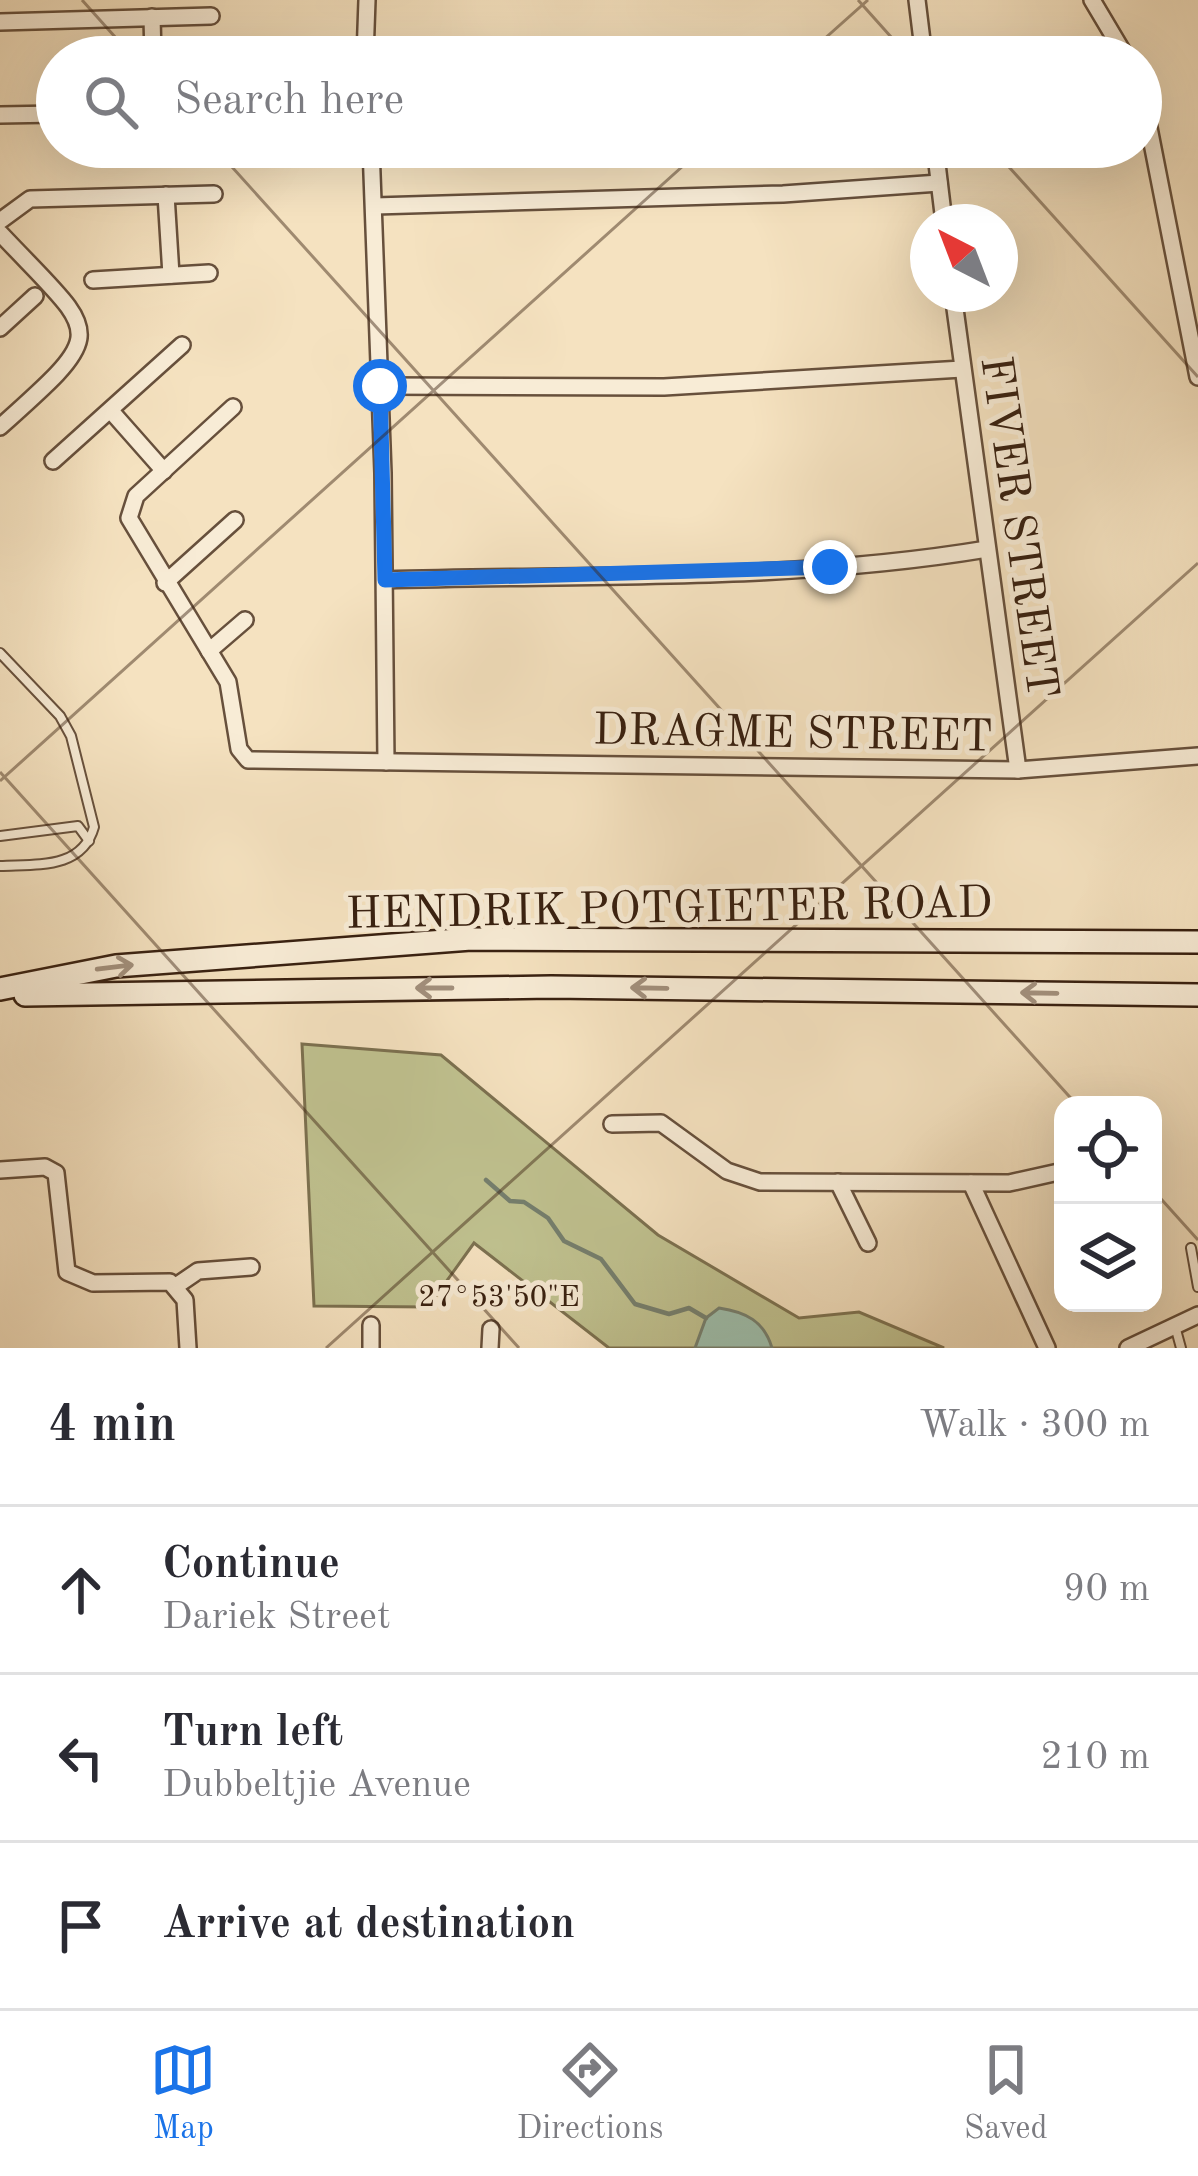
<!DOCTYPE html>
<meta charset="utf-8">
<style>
:root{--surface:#fff;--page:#f2f2f3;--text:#2b2b33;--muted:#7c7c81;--line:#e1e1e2;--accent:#1a73e8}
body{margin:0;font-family:"Old Standard TT",serif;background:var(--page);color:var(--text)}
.controls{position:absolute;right:36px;bottom:36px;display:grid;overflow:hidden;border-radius:24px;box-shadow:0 12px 48px #0002}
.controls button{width:108px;height:108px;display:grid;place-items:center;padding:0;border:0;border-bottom:3px solid var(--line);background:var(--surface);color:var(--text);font:60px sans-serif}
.compass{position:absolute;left:910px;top:204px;width:108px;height:108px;border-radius:50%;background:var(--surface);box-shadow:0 12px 48px #0002;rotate:318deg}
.stop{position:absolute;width:36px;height:36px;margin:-27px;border:9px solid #1a73e8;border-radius:50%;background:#fff}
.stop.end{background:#1a73e8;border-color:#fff;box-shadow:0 3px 12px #0008}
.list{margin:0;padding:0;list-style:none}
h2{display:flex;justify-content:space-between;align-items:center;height:156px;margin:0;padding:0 48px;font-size:51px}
h2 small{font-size:39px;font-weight:400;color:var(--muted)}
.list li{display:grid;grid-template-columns:78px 1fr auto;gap:36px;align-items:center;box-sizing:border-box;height:168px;padding:0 48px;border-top:3px solid var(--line)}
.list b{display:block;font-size:45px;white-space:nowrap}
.list p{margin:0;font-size:39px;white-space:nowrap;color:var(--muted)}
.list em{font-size:39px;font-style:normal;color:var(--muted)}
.icon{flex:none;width:66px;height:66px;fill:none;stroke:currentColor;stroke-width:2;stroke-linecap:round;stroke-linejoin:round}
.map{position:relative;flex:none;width:1198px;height:1348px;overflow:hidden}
.search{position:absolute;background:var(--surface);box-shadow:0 12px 48px #0002;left:36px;right:36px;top:36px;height:132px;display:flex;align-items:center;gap:30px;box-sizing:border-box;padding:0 42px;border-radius:66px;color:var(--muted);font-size:45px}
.sheet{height:660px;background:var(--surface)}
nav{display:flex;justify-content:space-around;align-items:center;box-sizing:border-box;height:168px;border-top:3px solid var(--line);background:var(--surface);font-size:33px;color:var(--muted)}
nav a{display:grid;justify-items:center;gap:6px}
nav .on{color:var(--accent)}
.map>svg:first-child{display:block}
.green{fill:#c0c290;stroke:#7c7150;stroke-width:3}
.water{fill:#9dbfad;stroke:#757f6e;stroke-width:3}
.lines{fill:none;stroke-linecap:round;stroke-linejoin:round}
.stream{stroke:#757f6e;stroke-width:4.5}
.lane-casing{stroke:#67503c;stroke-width:12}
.street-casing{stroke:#67503c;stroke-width:20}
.secondary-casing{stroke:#382010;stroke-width:26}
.lane{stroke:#f8ecd6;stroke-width:8}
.street{stroke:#f8ecd6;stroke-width:15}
.secondary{stroke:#f8ecd6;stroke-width:21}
.oneway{stroke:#a2907d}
.route{stroke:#1a73e8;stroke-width:15}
.ticks{fill:none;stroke:#382010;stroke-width:3;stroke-opacity:0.45}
.labels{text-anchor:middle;stroke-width:10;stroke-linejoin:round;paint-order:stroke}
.street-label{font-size:45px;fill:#382010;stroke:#f8ecd6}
.ticks-label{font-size:30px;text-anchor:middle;fill:#382010;stroke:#f8ecd6;stroke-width:10;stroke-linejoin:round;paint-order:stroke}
</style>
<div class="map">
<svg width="1198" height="1348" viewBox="0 0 1198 1348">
<rect width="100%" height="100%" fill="#f5e2c0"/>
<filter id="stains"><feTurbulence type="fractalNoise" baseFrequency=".00167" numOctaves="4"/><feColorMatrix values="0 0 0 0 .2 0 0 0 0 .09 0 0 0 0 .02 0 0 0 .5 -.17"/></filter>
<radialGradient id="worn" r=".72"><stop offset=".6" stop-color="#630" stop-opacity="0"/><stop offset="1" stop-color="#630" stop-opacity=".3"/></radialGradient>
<!-- green -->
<path class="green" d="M302 1044 441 1055 658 1235 799 1318 859 1312 944 1348H609L474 1243 428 1307 314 1306Z"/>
<!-- water -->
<path class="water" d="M719 1308C746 1312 764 1321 772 1348H695L706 1318Z"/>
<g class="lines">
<!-- stream -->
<path class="stream" d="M486 1180 510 1201 524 1202 548 1218 564 1241 601 1259 635 1304 669 1314 689 1308 706 1318"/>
<!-- lane casing -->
<g class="lane-casing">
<g id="lane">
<path d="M0 653 60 716 71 736 94 827C82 870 36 864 0 866"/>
<path d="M0 836 78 826 89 841"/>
<path d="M1191 1248 1198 1287"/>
<path d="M1175 1326 1181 1348"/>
</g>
</g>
<!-- street casing -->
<g class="street-casing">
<g id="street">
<path d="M917 0 924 57"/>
<path d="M1092 0 1126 57"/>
<path d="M152 17 153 57"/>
<path d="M0 22 211 16"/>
<path d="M365 57 367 0"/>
<path d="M1141 87 1198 377"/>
<path d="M0 115 57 114"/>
<path d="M371 147 383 473 386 762"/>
<path d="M935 147 944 222"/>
<path d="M166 195 171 275"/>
<path d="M375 206 783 194 939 183"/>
<path d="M0 221 30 199 214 194"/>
<path d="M0 233C99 338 112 327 0 427"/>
<path d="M93 280 209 273"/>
<path d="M953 294 1018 770"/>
<path d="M0 328 35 296"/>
<path d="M380 386 664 387 962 369"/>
<path d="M233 407 136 496 129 518 228 682 239 749 248 760 1018 770 1198 756"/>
<path d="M111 411 164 471"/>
<path d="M53 461 182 345"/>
<path d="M385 580C585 574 789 582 987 549"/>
<path d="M165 583 235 520"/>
<path d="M209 651 245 620"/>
<path d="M612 1124 661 1123 727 1171 760 1182 1009 1183 1063 1171"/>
<path d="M0 1170 45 1167 56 1173 67 1272 93 1283 170 1282 185 1300 188 1348"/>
<path d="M838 1182 868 1243"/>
<path d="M971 1183 1047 1348"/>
<path d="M176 1286 198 1271 251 1267"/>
<path d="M371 1348V1325"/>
<path d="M490 1348 491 1329"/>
<path d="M1128 1348 1198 1315"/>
</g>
</g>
<!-- secondary casing -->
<g class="secondary-casing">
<g id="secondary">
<path d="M0 989 116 966 471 939 1198 942"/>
<path d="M25 995 551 987 1198 995"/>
</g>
</g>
<!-- lane -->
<use href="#lane" class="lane"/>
<!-- street -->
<use href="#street" class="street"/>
<!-- secondary -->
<use href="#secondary" class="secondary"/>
</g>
<!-- one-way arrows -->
<defs><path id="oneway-shaft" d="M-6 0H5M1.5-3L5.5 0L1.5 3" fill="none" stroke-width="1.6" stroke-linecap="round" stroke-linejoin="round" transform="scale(3)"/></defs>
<g class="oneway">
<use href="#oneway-shaft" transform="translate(115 967) rotate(-7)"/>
<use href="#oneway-shaft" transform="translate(434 988) rotate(180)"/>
<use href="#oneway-shaft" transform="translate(649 988) rotate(-179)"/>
<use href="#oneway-shaft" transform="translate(1039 993) rotate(-179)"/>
</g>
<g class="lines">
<!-- route -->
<path class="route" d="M380 386 385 580 830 567"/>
</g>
<!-- ticks -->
<path class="ticks" d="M82 0 133 57M858 0 909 57M804 57 868 0M214 147 1077 1105M991 147 1198 377M0 772 519 1348M0 781 704 147M1153 1190 1198 1240M326 1348 1198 563"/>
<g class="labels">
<!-- street labels -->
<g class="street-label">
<text transform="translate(1021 527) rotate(82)" y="16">FIVER STREET</text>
<text transform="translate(793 731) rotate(1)" y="16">DRAGME STREET</text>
<text transform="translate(669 906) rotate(-1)" y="16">HENDRIK POTGIETER ROAD</text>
</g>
</g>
<g class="ticks-label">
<text x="499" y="1306">27°53'50"E</text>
</g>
<rect width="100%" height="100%" filter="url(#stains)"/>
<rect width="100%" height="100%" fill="url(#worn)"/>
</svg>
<div class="controls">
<button><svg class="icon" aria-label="locate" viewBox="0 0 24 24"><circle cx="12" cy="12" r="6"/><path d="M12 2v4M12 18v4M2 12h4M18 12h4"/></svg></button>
<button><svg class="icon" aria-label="layers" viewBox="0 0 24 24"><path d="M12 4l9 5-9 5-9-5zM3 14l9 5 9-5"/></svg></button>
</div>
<svg class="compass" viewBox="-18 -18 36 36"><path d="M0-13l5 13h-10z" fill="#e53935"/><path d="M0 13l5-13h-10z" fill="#7c7c81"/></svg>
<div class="stop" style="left:380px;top:386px"></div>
<div class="stop end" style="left:830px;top:567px"></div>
<div class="search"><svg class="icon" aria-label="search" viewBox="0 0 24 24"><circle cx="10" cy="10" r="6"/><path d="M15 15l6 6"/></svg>Search here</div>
</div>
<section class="sheet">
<h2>4 min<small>Walk · 300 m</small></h2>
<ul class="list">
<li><svg class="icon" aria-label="ahead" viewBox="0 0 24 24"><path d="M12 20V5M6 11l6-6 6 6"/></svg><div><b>Continue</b><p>Dariek Street</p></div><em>90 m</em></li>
<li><svg class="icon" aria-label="left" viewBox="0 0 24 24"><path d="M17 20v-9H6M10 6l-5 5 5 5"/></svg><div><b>Turn left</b><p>Dubbeltjie Avenue</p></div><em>210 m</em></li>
<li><svg class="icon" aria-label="arrive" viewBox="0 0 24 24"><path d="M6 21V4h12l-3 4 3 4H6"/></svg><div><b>Arrive at destination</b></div></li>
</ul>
</section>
<nav>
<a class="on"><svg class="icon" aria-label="map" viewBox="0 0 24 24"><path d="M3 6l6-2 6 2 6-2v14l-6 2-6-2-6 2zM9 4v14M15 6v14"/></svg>Map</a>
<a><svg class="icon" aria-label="directions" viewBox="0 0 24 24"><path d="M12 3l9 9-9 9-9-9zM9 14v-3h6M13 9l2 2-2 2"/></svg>Directions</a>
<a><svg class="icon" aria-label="saved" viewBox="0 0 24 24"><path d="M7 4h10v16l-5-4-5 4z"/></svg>Saved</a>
</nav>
